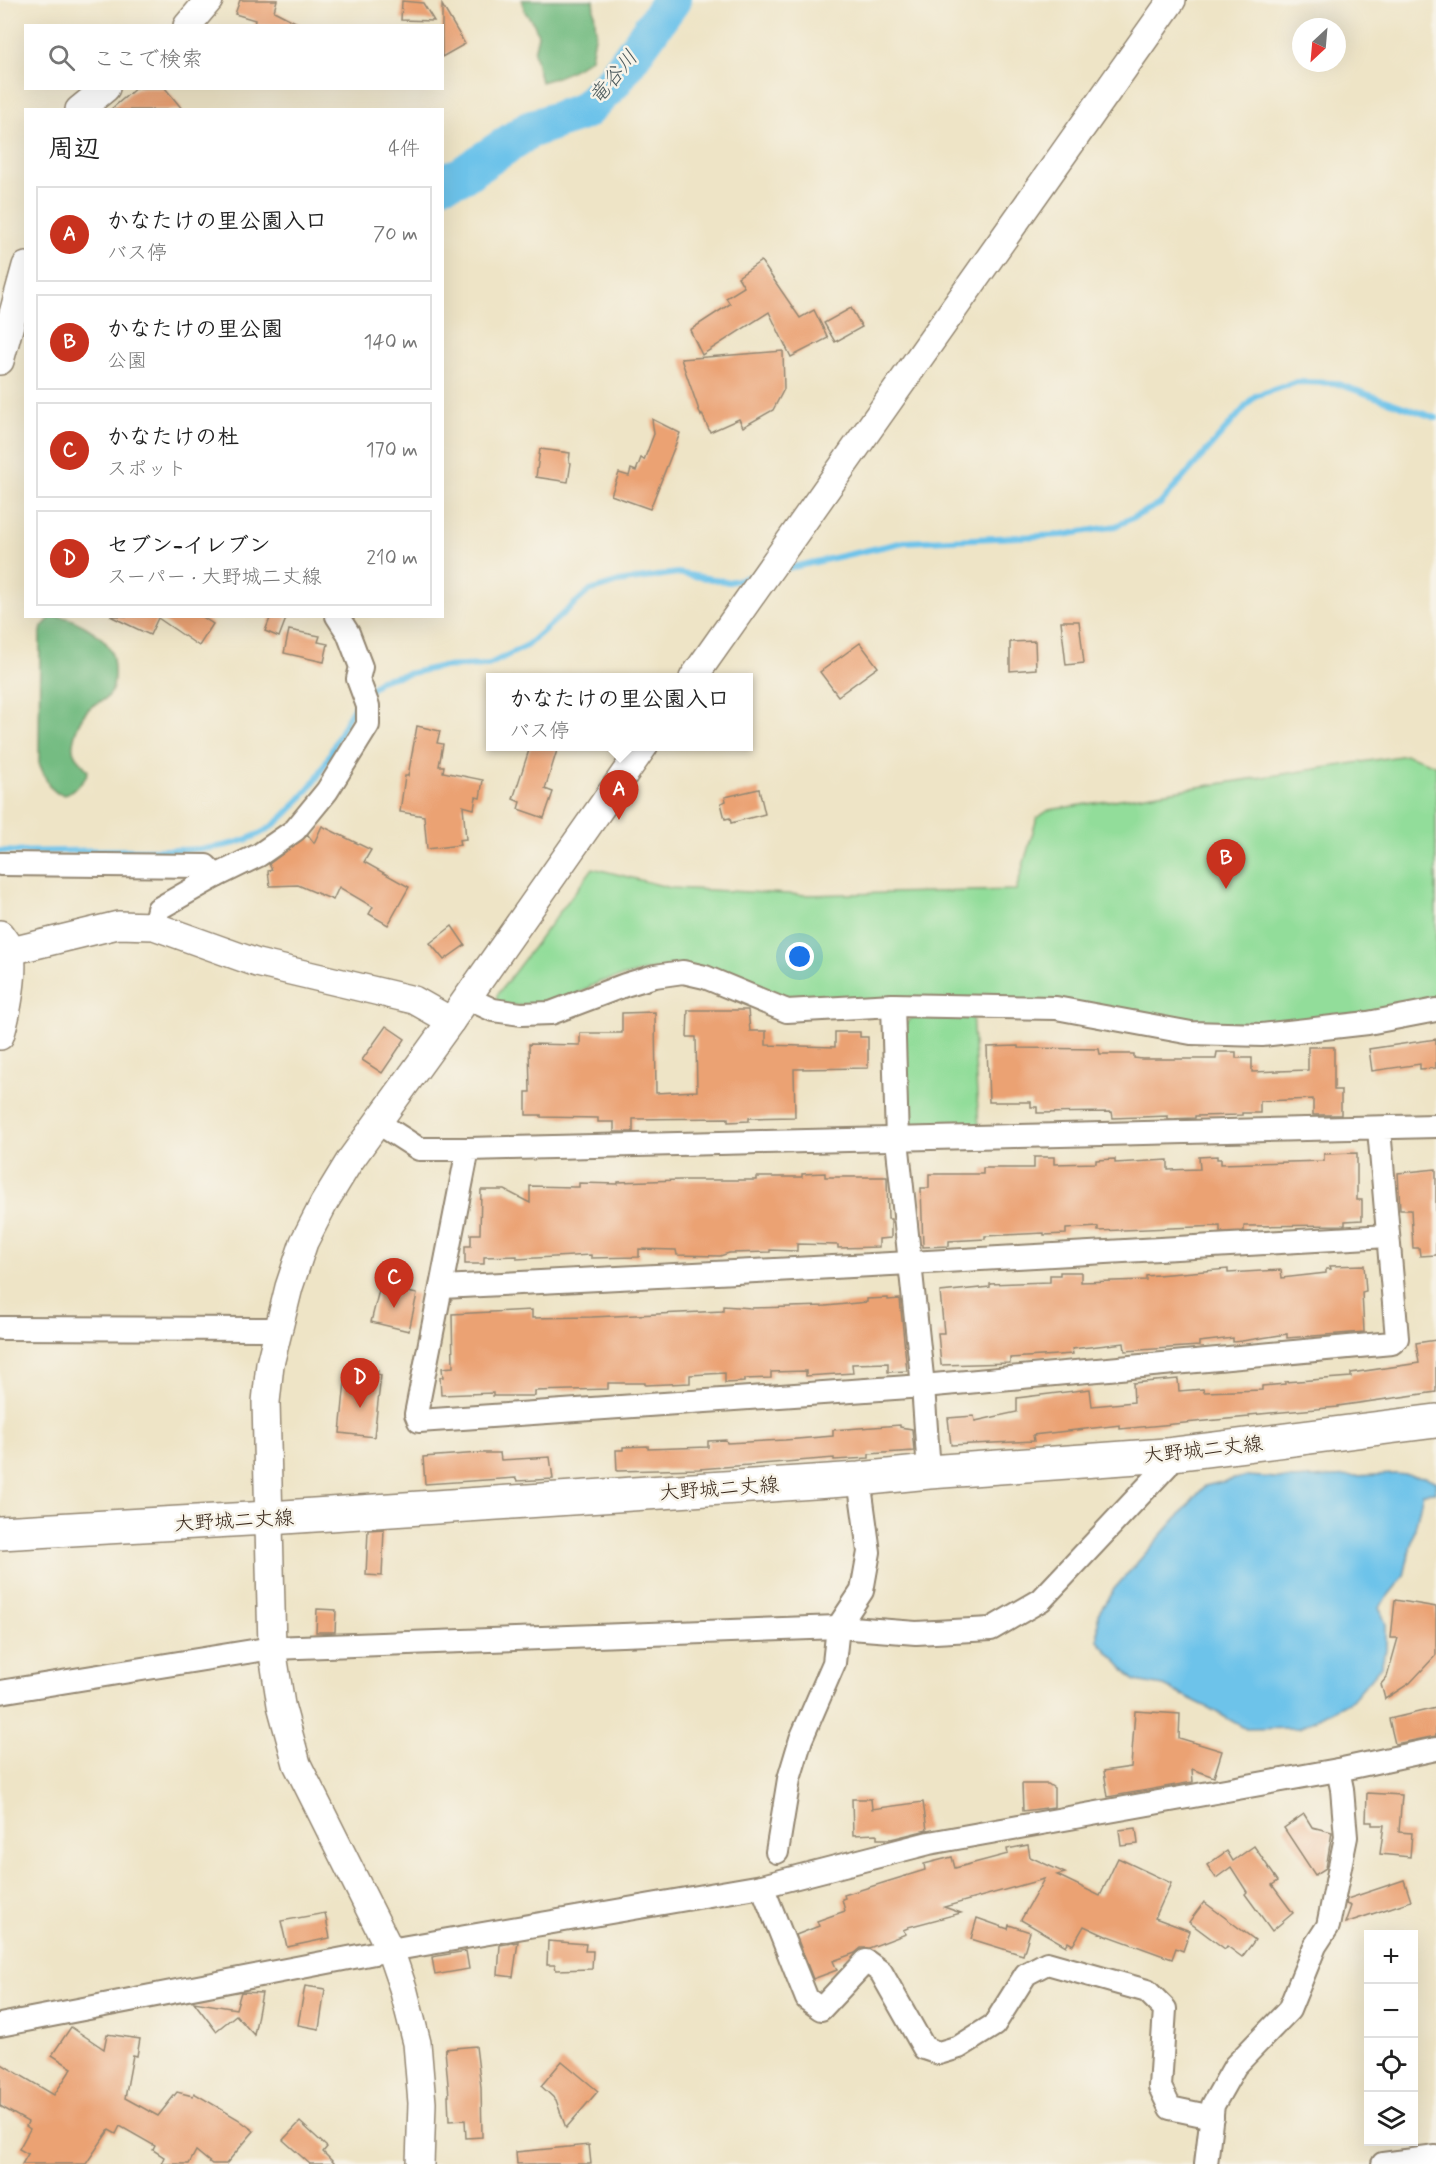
<!DOCTYPE html>
<html lang="ja">
<meta charset="utf-8">
<style>
:root{--surface:#fff;--page:#f6f6f6;--text:#222;--muted:#767676;--line:#e0e0e0;--accent:#c8321e}
body{margin:0;font-family:Mynerve,"Klee One",sans-serif;background:var(--page);color:var(--text)}
.controls{position:absolute;right:18px;bottom:18px;display:grid;overflow:hidden;border-radius:0px;box-shadow:0 6px 24px #0002}
.controls button{width:54px;height:54px;display:grid;place-items:center;padding:0;border:0;border-bottom:2px solid var(--line);background:var(--surface);color:var(--text);font:30px sans-serif}
.compass{position:absolute;left:1292px;top:18px;width:54px;height:54px;border-radius:50%;background:var(--surface);box-shadow:0 6px 24px #0002;rotate:206deg}
.you{position:absolute;left:800px;top:957px;width:21px;height:21px;margin:-15px;border:4px solid #fff;border-radius:50%;background:#1a73e8;box-shadow:0 0 0 9px #1a73e833}
.badge{display:grid;place-items:center;width:39px;height:39px;border-radius:50%;background:var(--accent);color:#fff;font-size:20px;font-weight:700}
.pin{position:absolute;translate:-50% -50px;filter:drop-shadow(0 2px 3px #0008)}
.pin::after{content:'';position:absolute;top:32px;width:21px;height:18px;background:inherit;clip-path:polygon(0 0,100% 0,50% 100%)}
.popup{position:absolute;left:486px;top:673px;width:267px;height:78px;box-sizing:border-box;display:grid;place-content:center;border-radius:0px;background:var(--surface);filter:drop-shadow(0 2px 4px #0005);font-size:20px;white-space:nowrap;color:var(--muted)}
.popup b{font-size:22px;color:var(--text)}
.popup::after{content:'';position:absolute;left:50%;top:100%;margin-left:-12px;border:12px solid transparent;border-top-color:var(--surface)}
.list{margin:0;padding:0;list-style:none}
h2{display:flex;justify-content:space-between;align-items:center;height:78px;margin:0;padding:0 24px;font-size:26px}
h2 small{font-size:20px;font-weight:400;color:var(--muted)}
.list li{display:grid;grid-template-columns:39px 1fr auto;gap:18px;align-items:center;box-sizing:border-box;height:96px;margin:0 12px 12px;padding:0 12px;border:2px solid var(--line);border-radius:0px}
.list b{display:block;font-size:22px;white-space:nowrap}
.list p{margin:0;font-size:20px;white-space:nowrap;color:var(--muted)}
.list em{font-size:20px;font-style:normal;color:var(--muted)}
.icon{flex:none;width:33px;height:33px;fill:none;stroke:currentColor;stroke-width:2;stroke-linecap:round;stroke-linejoin:round}
.map{position:relative;flex:none;width:1436px;height:2164px;overflow:hidden}
.search{position:absolute;background:var(--surface);box-shadow:0 6px 24px #0002;left:24px;top:24px;width:420px;height:66px;display:flex;align-items:center;gap:15px;box-sizing:border-box;padding:0 21px;border-radius:0px;color:var(--muted);font-size:22px}
.panel{position:absolute;background:var(--surface);box-shadow:0 6px 24px #0002;left:24px;top:108px;width:420px;height:510px;border-radius:0px}
.map>svg:first-child{display:block}
.green{fill:#92dd9a;stroke:#66845c;stroke-width:1.5}
.forest{fill:#75bc82;stroke:#587350;stroke-width:1.5}
.water{fill:#6dc3ea;stroke:#547684;stroke-width:1.5}
.lines{fill:none;stroke-linecap:round;stroke-linejoin:round}
.stream{stroke:#6dc3ea;stroke-width:6}
.river{stroke:#6dc3ea;stroke-width:38}
.building{fill:#eba273}
.minor-casing{stroke:#948772;stroke-width:26}
.tertiary-casing{stroke:#948772;stroke-width:30}
.primary-casing{stroke:#948772;stroke-width:36}
.minor{stroke:#fff;stroke-width:22}
.tertiary{stroke:#fff;stroke-width:27}
.primary{stroke:#fff;stroke-width:33}
.labels{text-anchor:middle;stroke-width:5;stroke-linejoin:round;paint-order:stroke}
.street-label{font-size:20px;fill:#3b2a1e;stroke:#f7f3e8}
.water-label{font-size:21px;font-style:italic;fill:#4a585b;stroke:#f7f3e8}
</style>
<div class="map">
<svg width="1436" height="2164" viewBox="0 0 1436 2164">
<rect width="100%" height="100%" fill="#f7f3e8"/>
<filter id="ink" filterUnits="userSpaceOnUse"><feTurbulence type="fractalNoise" baseFrequency=".0167" numOctaves="2"/><feDisplacementMap in="SourceGraphic" scale="12" xChannelSelector="R" yChannelSelector="G"/><feConvolveMatrix kernelMatrix="1 2 1 2 8 2 1 2 1" color-interpolation-filters="sRGB"/></filter>
<filter id="wash" filterUnits="userSpaceOnUse"><feTurbulence type="fractalNoise" baseFrequency=".008" numOctaves="4" result="noise"/><feDisplacementMap in="SourceGraphic" scale="24" xChannelSelector="R" yChannelSelector="G"/><feGaussianBlur stdDeviation="1.35" result="paint"/><feColorMatrix in="noise" values="0 0 0 0 0 0 0 0 0 0 0 0 0 0 0 0 0 1.4 0 .05"/><feComposite in="paint" operator="in"/></filter>
<g filter="url(#wash)">
<rect width="100%" height="100%" fill="#eee4c6"/>
<!-- green -->
<g class="green">
<path d="M1407 755 1436 765V1002L1335 1017 1270 1023 1200 1025 790 1004 677 964 599 982 550 1008 496 1004 497 995 593 868 671 888 807 895 1016 890 1037 818 1049 810Z"/>
<path d="M919 1011H972L979 1128 907 1130 904 1025Z"/>
</g>
<!-- forest -->
<g class="forest">
<path d="M522 0H593L596 31 591 58C577 69 558 78 541 82L534 52 538 35 534 24 525 12Z"/>
<path d="M52 616C66 616 74 620 86 627 108 640 115 650 114 676 114 682 114 689 110 694 106 700 100 701 95 704 82 712 75 729 73 744 71 756 82 762 88 771 86 783 74 788 65 795L57 793 49 786 39 763 40 637 42 627Z"/>
</g>
<!-- water -->
<path class="water" d="M1396 1474 1426 1477 1436 1482V1492L1423 1493 1404 1576 1379 1607 1386 1624V1650L1381 1666 1352 1700 1299 1728 1246 1729 1209 1708 1164 1686 1135 1681 1098 1641V1614L1114 1589 1205 1486 1247 1476 1292 1479Z"/>
<g class="lines">
<!-- stream -->
<g class="stream">
<path d="M780 570 904 542 1063 535 1116 526 1160 504 1255 396 1297 382 1335 383 1436 418"/>
<path d="M369 691 380 680 439 667 488 665 526 646 589 591 618 582 677 573 729 582 753 576"/>
<path d="M0 851C42 853 82 850 124 850 167 849 219 855 259 834 278 825 293 807 306 792 330 765 338 728 359 700"/>
</g>
<!-- river -->
<path class="river" d="M442 182 461 176 529 130 584 111 613 82 672 0"/>
</g>
<g id="blocks">
<!-- building -->
<g class="building">
<path d="M240 0H277L274 11 303 26H254L255 20 235 14Z"/>
<path d="M402 1 423 3 434 21 401 20Z"/>
<path d="M442 5 465 44 442 57Z"/>
<path d="M136 88H165L183 110H110Z"/>
<path d="M761 261 800 318 814 310 828 338 791 357 769 312 702 355 690 330 730 304 726 298 744 287 738 277Z"/>
<path d="M851 308 862 327 835 342 824 323Z"/>
<path d="M783 351 784 389 773 410 743 427 739 419 710 432 702 414 701 416 681 359Z"/>
<path d="M652 419 680 433 650 509 611 495 619 473 629 476 631 469 636 471 641 458 644 460 654 434Z"/>
<path d="M540 449 570 453 569 462 571 463 568 482 536 477Z"/>
<path d="M110 616H201L213 624 199 646 158 618 150 635Z"/>
<path d="M271 616H287L279 637 265 631Z"/>
<path d="M1061 621H1079L1084 663 1066 665Z"/>
<path d="M289 630 320 636 318 642 328 644 324 662 284 653Z"/>
<path d="M1035 641 1036 669 1010 671V642Z"/>
<path d="M860 643 878 667 838 696 820 672Z"/>
<path d="M417 726 440 731 437 743 443 744 439 766H444L443 772 483 780 480 798 476 797 474 809 463 806 466 839 459 840 460 845 427 849 424 816 400 812 405 776H408Z"/>
<path d="M530 747H558L545 789 553 792 544 818 518 809 520 802 513 799Z"/>
<path d="M759 789 765 814 731 823 730 818 725 819 721 803 726 801 725 797Z"/>
<path d="M322 826 371 850 364 862 409 887 388 925 369 914 373 907 339 887 333 900 298 885 270 886 268 871 272 870 269 864 308 835 314 843Z"/>
<path d="M452 926 465 945 444 960 430 943Z"/>
<path d="M688 1010H748L750 1031H766V1045L835 1047V1032H860V1037H868V1068L794 1069 795 1117 749 1118V1121L728 1122V1118L633 1119V1132H614V1122H598V1118L541 1117V1115H526V1092H530L529 1044 580 1045V1033H622V1013L655 1012 656 1093 697 1091 696 1037H687Z"/>
<path d="M386 1026 405 1039 382 1073 362 1060Z"/>
<path d="M1436 1039V1068L1420 1069V1064L1372 1071 1369 1049Z"/>
<path d="M1018 1046V1048L1099 1049 1100 1054H1134V1058L1142 1059H1216L1217 1052H1236V1058H1252V1072L1308 1070V1047H1334V1090H1341V1115H1313V1099L1260 1101V1113H1242V1115L1195 1116V1118L1168 1119V1116L1113 1118 1112 1112 1037 1113V1107H1031V1102H989L987 1047Z"/>
<path d="M1357 1153V1200H1362V1220L1345 1221V1225L1244 1226V1231L1220 1232V1226L1098 1231V1227L1066 1229V1234L1044 1235V1233L985 1236V1239L949 1241V1246L923 1247 921 1188H929V1174H983V1168H1034V1157H1054V1164L1096 1163V1160L1115 1159V1163L1168 1160V1170L1200 1169 1199 1157 1217 1156V1159H1221V1164L1324 1161V1154Z"/>
<path d="M1436 1169V1255L1420 1256 1419 1248H1413L1411 1210H1400L1398 1173Z"/>
<path d="M825 1173V1177H887L888 1219H891V1238L879 1239V1247L838 1248V1245L797 1244V1251L770 1250V1252L729 1253 720 1256 677 1255 676 1250 639 1249V1257L591 1258V1255L517 1259V1256L484 1257V1264H465V1246H471V1234H480L481 1190H505L530 1203V1186L574 1187H579V1183L618 1184V1182L680 1180H756V1177H802V1174Z"/>
<path d="M1364 1265 1366 1291 1362 1292 1364 1332 1287 1338V1334L1242 1341 1233 1342V1338L1199 1342V1346L1125 1351 1124 1343 1072 1349 1073 1354 1010 1358V1363L941 1365 938 1333H944L940 1292 990 1287V1284L1050 1282V1275H1060V1272H1081V1282L1146 1280V1276L1228 1269V1273L1281 1270 1282 1278 1326 1273V1269H1331L1330 1266Z"/>
<path d="M386 1287 417 1294 409 1331 371 1322 379 1290 385 1291Z"/>
<path d="M888 1298V1300L900 1299 907 1371 888 1372V1363L852 1364 853 1373 806 1376V1371L771 1372V1378L744 1379V1382L725 1383V1373L690 1375V1383L645 1385V1383H608V1389L535 1391V1396H493V1393L441 1395 440 1377H443L442 1368 453 1367 452 1314 532 1310V1318L592 1317 723 1311V1306L752 1308 826 1306 867 1302V1299Z"/>
<path d="M1436 1340V1392L1338 1406V1407L1249 1415V1417L1120 1429V1425L1033 1435 1034 1441 951 1445 948 1418 974 1416 975 1421 1017 1412V1398L1090 1389 1092 1406 1134 1402 1133 1383 1178 1379 1179 1391 1203 1389 1204 1392 1262 1390V1386L1285 1384V1382L1351 1377V1373L1419 1363 1416 1343Z"/>
<path d="M355 1366 374 1368V1371H378L377 1374 381 1375 374 1437 340 1433 345 1381 348 1382 349 1371H355Z"/>
<path d="M900 1425V1427L912 1429 914 1451 869 1454V1458L834 1460V1458L699 1469 617 1471 616 1450H623V1447L648 1446V1449L708 1447V1441L726 1440 727 1443 785 1440 833 1436V1430Z"/>
<path d="M481 1453H500L501 1460 550 1457 553 1479 517 1481 516 1478 425 1484 423 1457Z"/>
<path d="M384 1529 382 1576 366 1575 368 1530Z"/>
<path d="M1395 1600 1436 1607V1655L1410 1683 1385 1699 1381 1684 1387 1677 1398 1638H1391Z"/>
<path d="M317 1609 336 1610 335 1632H316Z"/>
<path d="M1436 1708V1736L1395 1744 1389 1719Z"/>
<path d="M1135 1711 1180 1714 1179 1738 1222 1751 1214 1777 1192 1769 1193 1782 1108 1797 1104 1771 1131 1767Z"/>
<path d="M1022 1784H1048L1054 1788V1807L1023 1811Z"/>
<path d="M1367 1793 1402 1795 1399 1832 1412 1833 1410 1857 1380 1854 1384 1825H1372V1822H1366Z"/>
<path d="M852 1799H871L872 1809 923 1802 927 1830 891 1839H877V1834L853 1835Z"/>
<path d="M1304 1814 1312 1827 1332 1832 1326 1868 1315 1875 1284 1828Z"/>
<path d="M1136 1828 1138 1844 1121 1846 1119 1830Z"/>
<path d="M1028 1845 1030 1857 1065 1873 1057 1875 1100 1896 1118 1858 1171 1883 1155 1918 1190 1931 1183 1951 1176 1948 1172 1959 1109 1936 1108 1937 1084 1926 1073 1945 1068 1942 1066 1946 1021 1920 1044 1879 944 1907 961 1913 908 1927V1928L903 1930 906 1934 869 1948H861L855 1953 833 1961 837 1970 813 1979 796 1935 819 1926 817 1921 845 1911 842 1899 845 1898 844 1895 925 1870 924 1864 952 1857 955 1868 1008 1854 1007 1849Z"/>
<path d="M1254 1846 1278 1881 1272 1885 1293 1913 1272 1931 1245 1894 1247 1892 1231 1867 1216 1878 1207 1865 1227 1851 1233 1861Z"/>
<path d="M1404 1880 1411 1901 1345 1923 1351 1906 1346 1904 1347 1899Z"/>
<path d="M1204 1902 1255 1940 1242 1957 1227 1946 1225 1949 1189 1922Z"/>
<path d="M325 1913 330 1938 287 1947 281 1921Z"/>
<path d="M977 1918 1008 1929 1009 1925 1030 1932 1023 1955 971 1939Z"/>
<path d="M548 1941 586 1944 585 1951H593L592 1969 556 1970 555 1965H547Z"/>
<path d="M518 1942 513 1977 498 1975 500 1945Z"/>
<path d="M466 1951 469 1969 435 1975 432 1957Z"/>
<path d="M305 1986 325 1989 319 2029 298 2025Z"/>
<path d="M241 1992 262 1993 254 2035 236 2015 216 2031 194 2002 236 2009Z"/>
<path d="M71 2027 104 2049 107 2034 140 2039 137 2056 133 2055 125 2098 158 2116 177 2092 193 2096 194 2093 238 2119 254 2131 226 2164H212L196 2151 189 2164H161L164 2157 153 2150 155 2146 120 2126 116 2134 109 2130 86 2164H22L28 2154 19 2149 30 2129 26 2126 28 2122 0 2106V2063L54 2095 72 2068 52 2055Z"/>
<path d="M476 2046 481 2087 482 2137 466 2138 465 2120 449 2121 448 2096H449L445 2049Z"/>
<path d="M562 2061 598 2091 566 2128 556 2100 541 2086Z"/>
<path d="M300 2122 327 2147 323 2152 335 2164H310L283 2140Z"/>
<path d="M589 2145 591 2164H517L516 2152Z"/>
</g>
</g>
</g>
<g filter="url(#ink)">
<use href="#blocks" fill-opacity="0" stroke="#948772" stroke-width="1.5"/>
<g class="lines">
<!-- minor casing -->
<g class="minor-casing">
<g id="minor">
<path d="M0 864 206 866 216 876"/>
<path d="M154 926 158 909 216 876 259 855 295 830 327 791 368 725V706L358 679 361 667 348 633 337 616"/>
<path d="M467 998 493 1010 521 1014 551 1013 625 985 655 976 683 972 705 977 787 1011 893 1005 1056 1008 1191 1033 1262 1035 1368 1023 1436 1010"/>
<path d="M893 1005 897 1140 923 1386 929 1472"/>
<path d="M377 1122 419 1149H468"/>
<path d="M1379 1129 1397 1338 1392 1343 923 1386 419 1421 416 1414 468 1149 1436 1126"/>
<path d="M442 1287 910 1263 1388 1236"/>
<path d="M0 1328 277 1329"/>
<path d="M0 1692 272 1648 838 1627 916 1633 991 1629 1041 1600 1167 1466 1166 1455"/>
<path d="M777 1852 789 1779 801 1739 834 1663 838 1627 862 1591 869 1552 859 1479"/>
<path d="M762 1886 929 1843 1338 1770 1436 1749"/>
<path d="M0 2025 390 1950 762 1886 807 1999 821 2009 866 1961 881 1972 924 2048 939 2053 959 2047 994 2025 1026 1974 1047 1963 1147 1991 1165 2009 1160 2087 1170 2108 1212 2117"/>
<path d="M1206 2164 1213 2105 1235 2066 1289 2010 1315 1946 1328 1926 1346 1837 1342 1789 1338 1770"/>
<path d="M1383 2164 1436 2157"/>
</g>
</g>
<!-- tertiary casing -->
<g class="tertiary-casing">
<g id="tertiary">
<path d="M187 26 209 0"/>
<path d="M79 110 106 88"/>
<path d="M0 361 26 266"/>
<path d="M693 678 1172 0"/>
<path d="M0 934C3 939 9 945 10 950 16 968 6 1019 0 1036"/>
<path d="M11 951 118 925 154 926 257 963 414 1000 451 1021"/>
<path d="M420 2164 422 2103 417 2043 403 1988 390 1950 297 1764 281 1705 272 1648 266 1402 270 1364 289 1287 304 1242 324 1203 349 1162 451 1021 644 746"/>
</g>
</g>
<!-- primary casing -->
<g class="primary-casing">
<path id="primary" d="M0 1533 269 1518 859 1479 929 1472 1166 1455 1436 1421"/>
</g>
<!-- minor -->
<use href="#minor" class="minor"/>
<!-- tertiary -->
<use href="#tertiary" class="tertiary"/>
<!-- primary -->
<use href="#primary" class="primary"/>
</g>
</g>
<g class="labels">
<!-- street labels -->
<g class="street-label">
<text transform="translate(1203 1449) rotate(-6)" y="7">大野城二丈線</text>
<text transform="translate(719 1488) rotate(-4)" y="7">大野城二丈線</text>
<text transform="translate(234 1520) rotate(-3)" y="7">大野城二丈線</text>
</g>
<!-- water labels -->
<g class="water-label">
<text transform="translate(613 77) rotate(-50)" y="7">竜谷川</text>
</g>
</g>
</svg>
<div class="controls">
<button>+</button>
<button>−</button>
<button><svg class="icon" aria-label="locate" viewBox="0 0 24 24"><circle cx="12" cy="12" r="6"/><path d="M12 2v4M12 18v4M2 12h4M18 12h4"/></svg></button>
<button><svg class="icon" aria-label="layers" viewBox="0 0 24 24"><path d="M12 4l9 5-9 5-9-5zM3 14l9 5 9-5"/></svg></button>
</div>
<svg class="compass" viewBox="-18 -18 36 36"><path d="M0-13l5 13h-10z" fill="#e53935"/><path d="M0 13l5-13h-10z" fill="#767676"/></svg>
<div class="you"></div>
<div class="pin badge" style="left:619px;top:820px">A</div>
<div class="popup"><b>かなたけの里公園入口</b>バス停</div>
<div class="pin badge" style="left:1226px;top:889px">B</div>
<div class="pin badge" style="left:394px;top:1308px">C</div>
<div class="pin badge" style="left:360px;top:1408px">D</div>
<div class="search"><svg class="icon" aria-label="search" viewBox="0 0 24 24"><circle cx="10" cy="10" r="6"/><path d="M15 15l6 6"/></svg>ここで検索</div>
<section class="panel">
<h2>周辺<small>4件</small></h2>
<ul class="list">
<li><span class="badge">A</span><div><b>かなたけの里公園入口</b><p>バス停</p></div><em>70 m</em></li>
<li><span class="badge">B</span><div><b>かなたけの里公園</b><p>公園</p></div><em>140 m</em></li>
<li><span class="badge">C</span><div><b>かなたけの杜</b><p>スポット</p></div><em>170 m</em></li>
<li><span class="badge">D</span><div><b>セブン-イレブン</b><p>スーパー · 大野城二丈線</p></div><em>210 m</em></li>
</ul>
</section>
</div>
